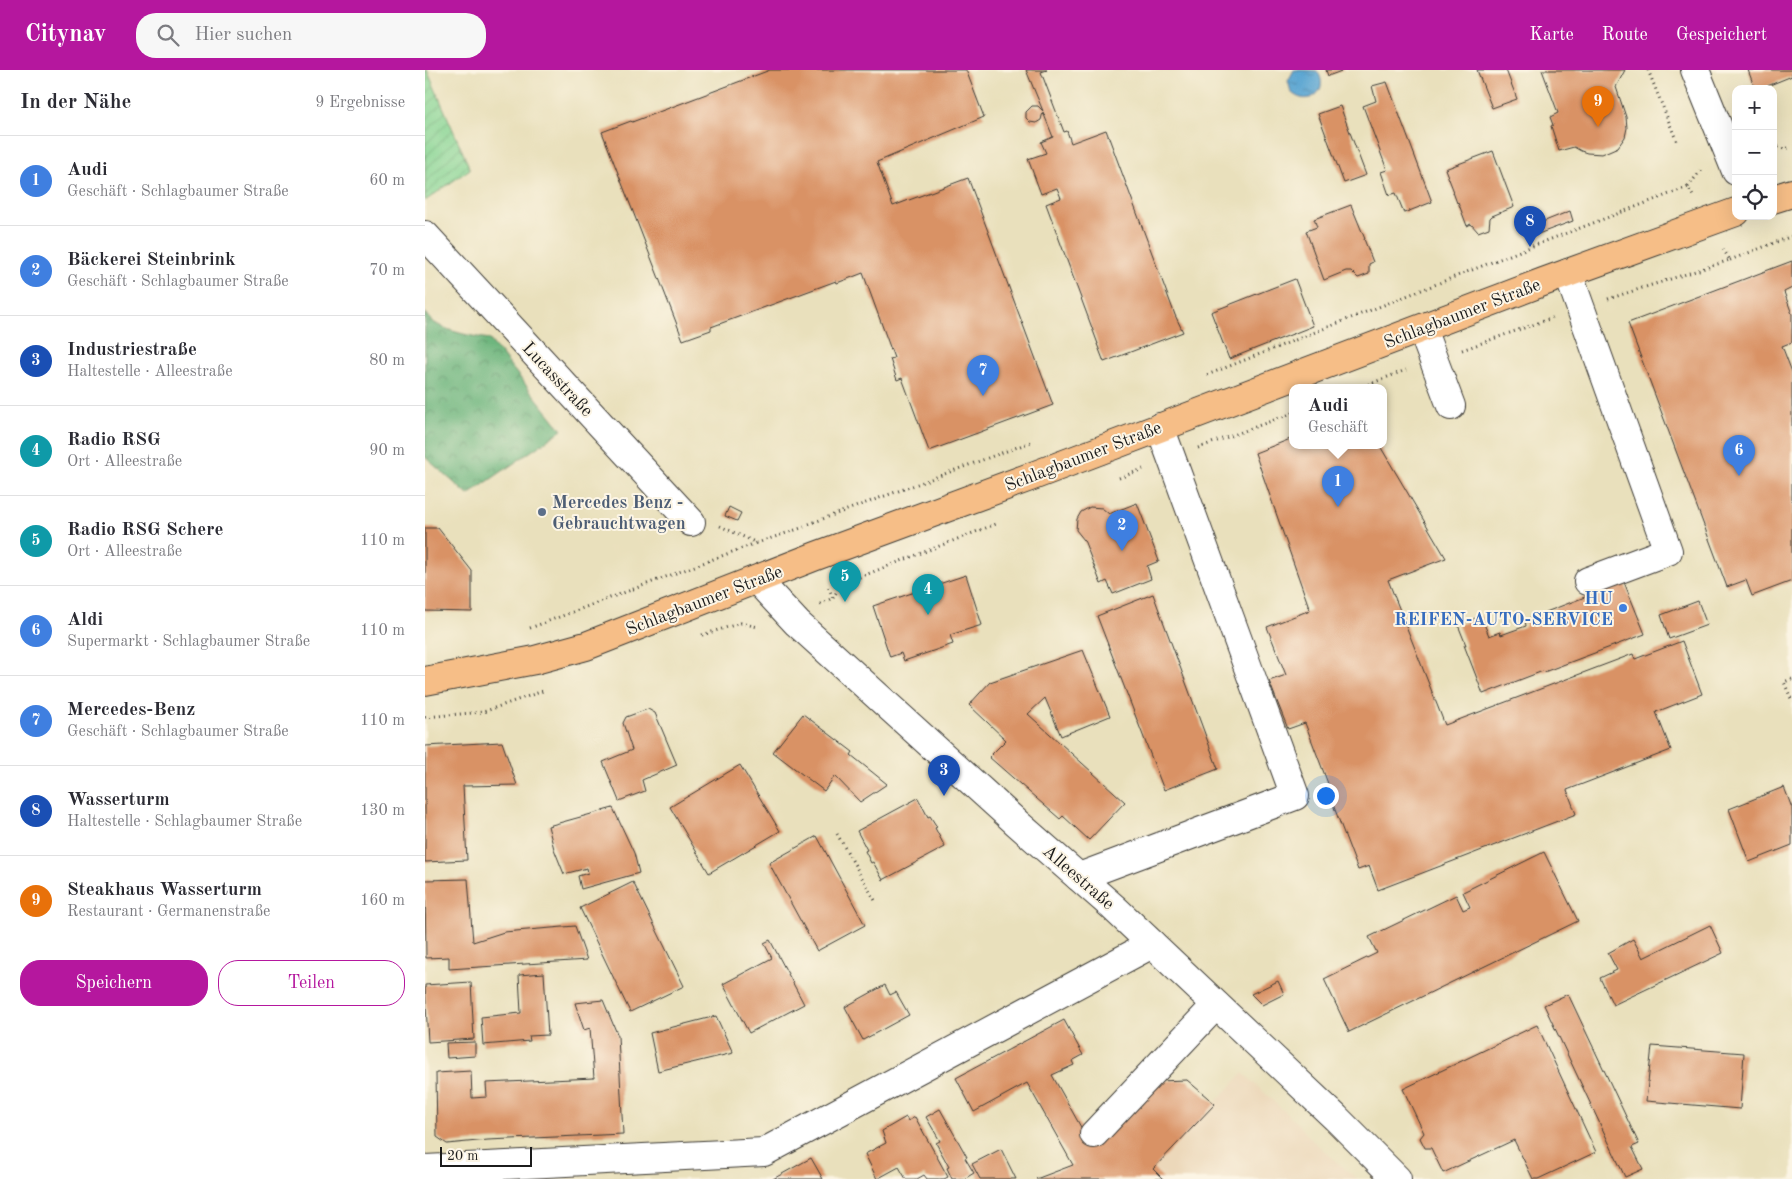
<!DOCTYPE html>
<html lang="de">
<meta charset="utf-8">
<style>
:root{--surface:#fff;--page:#f7f7f7;--text:#2b2b33;--muted:#7c7c81;--line:#e1e1e2;--accent:#b5179e}
body{margin:0;font-family:"Old Standard TT",serif;background:var(--page);color:var(--text)}
.controls{position:absolute;right:15px;top:15px;display:grid;overflow:hidden;border-radius:10px;box-shadow:0 5px 20px #0002}
.controls button{width:45px;height:45px;display:grid;place-items:center;padding:0;border:0;border-bottom:1px solid var(--line);background:var(--surface);color:var(--text);font:25px sans-serif}
.scale{position:absolute;left:15px;bottom:12px;width:92px;box-sizing:border-box;padding-left:5px;border:2px solid #1c1c1c;border-top:0;font-size:14px;line-height:18px;white-space:nowrap;color:#1c1c1c;-webkit-text-stroke:4px #fcf5e5;paint-order:stroke}
.you{position:absolute;left:900px;top:725px;width:18px;height:18px;margin:-12px;border:4px solid #fff;border-radius:50%;background:#1a73e8;box-shadow:0 0 0 8px #1a73e833}
.badge{display:grid;place-items:center;width:32px;height:32px;border-radius:50%;background:var(--accent);color:#fff;font-size:16px;font-weight:700}
.pin{position:absolute;translate:-50% -41px;filter:drop-shadow(0 1px 2px #0008)}
.pin::after{content:'';position:absolute;top:26px;width:18px;height:15px;background:inherit;clip-path:polygon(0 0,100% 0,50% 100%)}
.popup{position:absolute;left:864px;top:314px;width:98px;height:65px;box-sizing:border-box;display:grid;place-content:center;border-radius:10px;background:var(--surface);filter:drop-shadow(0 1px 4px #0005);font-size:16px;white-space:nowrap;color:var(--muted)}
.popup b{font-size:19px;color:var(--text)}
.popup::after{content:'';position:absolute;left:50%;top:100%;margin-left:-10px;border:10px solid transparent;border-top-color:var(--surface)}
.list{margin:0;padding:0;list-style:none}
h2{display:flex;justify-content:space-between;align-items:center;height:65px;margin:0;padding:0 20px;font-size:21px}
h2 small{font-size:16px;font-weight:400;color:var(--muted)}
.list li{display:grid;grid-template-columns:32px 1fr auto;gap:15px;align-items:center;box-sizing:border-box;height:90px;padding:0 20px;border-top:1px solid var(--line)}
.list b{display:block;font-size:19px;white-space:nowrap}
.list p{margin:0;font-size:16px;white-space:nowrap;color:var(--muted)}
.list em{font-size:16px;font-style:normal;color:var(--muted)}
.actions{display:flex;gap:10px;padding:15px 20px}
.actions a{flex:1;padding:11px 0;border:1px solid var(--accent);border-radius:20px;text-align:center;font-size:18px;color:var(--accent)}
.actions .main{background:var(--accent);color:#fff}
.icon{flex:none;width:28px;height:28px;fill:none;stroke:currentColor;stroke-width:2;stroke-linecap:round;stroke-linejoin:round}
.map{position:relative;flex:none;width:1367px;height:1109px;overflow:hidden}
header{display:flex;align-items:center;gap:30px;box-sizing:border-box;height:70px;padding:0 25px;background:var(--accent);color:#fff}
header strong{font-size:24px}
nav{display:flex;gap:28px;margin-inline-start:auto;font-size:18px}
.search{width:350px;height:45px;background:var(--page);display:flex;align-items:center;gap:12px;box-sizing:border-box;padding:0 18px;border-radius:20px;color:var(--muted);font-size:19px}
main{display:flex}
aside{flex:1;background:var(--surface)}
.map>svg:first-child{display:block}
.built{fill:#ecd8ba}
.forest{fill:url(#forest-crowns);stroke:#45694d}
.garden{fill:url(#garden-furrows);stroke:#527858}
.water{fill:url(#water-ripples);stroke:#3b6077}
.building{fill:#d99265}
.lines{fill:none;stroke-linecap:round;stroke-linejoin:round}
.minor-casing{stroke:#3b3934;stroke-width:30}
.major-casing{stroke:#3b3934;stroke-width:30}
.path{stroke:#3b3934;stroke-width:3;stroke-dasharray:1 4;stroke-linecap:butt}
.minor{stroke:#fff;stroke-width:28}
.major{stroke:#f6be87;stroke-width:28}
.service-dot{fill:#5c6f8a;stroke:#fcf5e5;stroke-width:2}
.shop-dot{fill:#3f7fe0;stroke:#fcf5e5;stroke-width:2}
.labels{text-anchor:middle;stroke-width:4;stroke-linejoin:round;paint-order:stroke}
.street-label{font-size:18px;fill:#1c1c1c;stroke:#fcf5e5}
.service-label{font-size:18px;font-weight:bold;fill:#4e5e75;stroke:#fcf5e5;text-anchor:start}
.shop-label{font-size:18px;font-weight:bold;fill:#366cbe;stroke:#fcf5e5;text-anchor:end}
</style>
<header>
<strong>Citynav</strong>
<div class="search"><svg class="icon" aria-label="search" viewBox="0 0 24 24"><circle cx="10" cy="10" r="6"/><path d="M15 15l6 6"/></svg>Hier suchen</div>
<nav><a>Karte</a><a>Route</a><a>Gespeichert</a></nav>
</header>
<main>
<aside>
<h2>In der Nähe<small>9 Ergebnisse</small></h2>
<ul class="list">
<li><span class="badge" style="background:#3f7fe0">1</span><div><b>Audi</b><p>Geschäft · Schlagbaumer Straße</p></div><em>60 m</em></li>
<li><span class="badge" style="background:#3f7fe0">2</span><div><b>Bäckerei Steinbrink</b><p>Geschäft · Schlagbaumer Straße</p></div><em>70 m</em></li>
<li><span class="badge" style="background:#1a4fb4">3</span><div><b>Industriestraße</b><p>Haltestelle · Alleestraße</p></div><em>80 m</em></li>
<li><span class="badge" style="background:#0f9aa8">4</span><div><b>Radio RSG</b><p>Ort · Alleestraße</p></div><em>90 m</em></li>
<li><span class="badge" style="background:#0f9aa8">5</span><div><b>Radio RSG Schere</b><p>Ort · Alleestraße</p></div><em>110 m</em></li>
<li><span class="badge" style="background:#3f7fe0">6</span><div><b>Aldi</b><p>Supermarkt · Schlagbaumer Straße</p></div><em>110 m</em></li>
<li><span class="badge" style="background:#3f7fe0">7</span><div><b>Mercedes-Benz</b><p>Geschäft · Schlagbaumer Straße</p></div><em>110 m</em></li>
<li><span class="badge" style="background:#1a4fb4">8</span><div><b>Wasserturm</b><p>Haltestelle · Schlagbaumer Straße</p></div><em>130 m</em></li>
<li><span class="badge" style="background:#e8710a">9</span><div><b>Steakhaus Wasserturm</b><p>Restaurant · Germanenstraße</p></div><em>160 m</em></li>
</ul>
<div class="actions"><a class="main">Speichern</a><a>Teilen</a></div>
</aside>
<div class="map">
<svg width="1367" height="1109" viewBox="0 0 1367 1109">
<defs>
<pattern id="forest-crowns" width="20" height="18" patternUnits="userSpaceOnUse" patternTransform="scale(1.25)"><rect width="20" height="18" fill="#6eb67e"/><path d="M2 6a3 3 0 1 1 6 0M12 15a3 3 0 1 1 6 0" fill="none" stroke="#5a9366"/></pattern>
<pattern id="garden-furrows" width="10" height="10" patternUnits="userSpaceOnUse" patternTransform="scale(1.25)"><rect width="10" height="10" fill="#88d594"/><path d="M-1 1l2-2M0 10L10 0M9 11l2-2" fill="none" stroke="#75b67f"/></pattern>
<pattern id="water-ripples" width="26" height="14" patternUnits="userSpaceOnUse" patternTransform="scale(1.25)"><rect width="26" height="14" fill="#5aa5d2"/><path d="M2 4q2-2 4 0t4 0M15 11q2-2 4 0t4 0" fill="none" stroke="#4a86aa"/></pattern>
</defs>
<rect width="100%" height="100%" fill="#fcf5e5"/>
<filter id="ink" filterUnits="userSpaceOnUse"><feTurbulence type="fractalNoise" baseFrequency=".02" numOctaves="2"/><feDisplacementMap in="SourceGraphic" scale="10" xChannelSelector="R" yChannelSelector="G"/><feConvolveMatrix kernelMatrix="1 2 1 2 8 2 1 2 1" color-interpolation-filters="sRGB"/></filter>
<filter id="wash" filterUnits="userSpaceOnUse"><feTurbulence type="fractalNoise" baseFrequency=".0096" numOctaves="4" result="noise"/><feDisplacementMap in="SourceGraphic" scale="20" xChannelSelector="R" yChannelSelector="G"/><feGaussianBlur stdDeviation="1.12" result="paint"/><feColorMatrix in="noise" values="0 0 0 0 0 0 0 0 0 0 0 0 0 0 0 0 0 1.4 0 .05"/><feComposite in="paint" operator="in"/></filter>
<g filter="url(#wash)">
<rect width="100%" height="100%" fill="#e9e0bc"/>
<!-- built -->
<path class="built" d="M818 1003 873 1054 888 1071 932 1109H738L728 1099Z"/>
<!-- forest -->
<path class="forest" d="M0 242C7 260 47 266 64 269L137 360 43 425 0 387Z"/>
<!-- garden -->
<path class="garden" d="M0 0H2L45 99 0 131Z"/>
<!-- water -->
<path class="water" d="M869 0 892 1C906 20 883 39 866 22L863 11Z"/>
<g id="blocks">
<!-- building -->
<g class="building">
<path d="M345 0H541L559 47 452 92 468 136 543 108 628 335 504 381 477 308 472 310 465 289 469 288 438 203 412 213 411 211 286 257V260L258 270 177 62 206 51 207 52Z"/>
<path d="M601 0H622L616 2 639 62 642 61 646 73 681 60 750 245 758 262 679 292 672 274H673L621 134 636 128 632 118 616 124 603 89 621 83 616 72 628 67 618 42 616 50 611 53 605 52 601 48V42L607 36H613L618 41Z"/>
<path d="M901 0H919L903 6Z"/>
<path d="M1052 0H1081L1092 29 1067 38Z"/>
<path d="M1117 0H1200L1191 17 1201 47 1202 58 1200 67 1193 77 1177 84 1162 83 1156 81 1149 77 1134 81 1126 56 1128 55 1125 47 1133 43Z"/>
<path d="M1323 0H1367V6L1335 19H1330Z"/>
<path d="M962 12 1007 132 979 143 971 123 964 125 956 102 962 100 938 36 951 31 947 16Z"/>
<path d="M915 36 941 105 919 113 893 44Z"/>
<path d="M1068 81 1089 137 1067 146 1065 148 1064 158 1053 162 1046 154 1042 156 1033 132 1032 133 1028 122H1029L1020 99Z"/>
<path d="M926 135 940 169H939L948 192 944 194V204L933 208 926 201H921L899 210 881 161 892 157 889 149Z"/>
<path d="M1145 141 1148 151 1113 164 1110 155Z"/>
<path d="M1367 191V218L1359 222 1367 244V272L1357 276 1367 302V511L1327 526 1321 510 1302 517 1203 253Z"/>
<path d="M870 209 888 256 804 289 786 242Z"/>
<path d="M868 368V376H955L1021 488 963 510 1020 655 1208 584 1210 589 1257 571 1277 624 1231 642 1246 680 1142 720 1151 744 953 820 944 796 933 800 904 724H907L880 653 863 659 844 611 861 605 842 557 885 540 830 383Z"/>
<path d="M712 433 734 491 722 496 726 509 688 524 682 511 676 514 659 470 651 460 652 449 656 442 665 437 677 438 684 444Z"/>
<path d="M304 437 316 443 312 451 300 446Z"/>
<path d="M0 458H13L47 501V542L0 541Z"/>
<path d="M541 505 557 555 525 565 528 574 479 591 476 583 465 587 448 536Z"/>
<path d="M1199 512 1220 564 1119 602 1118 601 1058 624 1039 575H1041L1033 555 1056 546 1064 566 1075 562 1076 565 1101 556 1100 550Z"/>
<path d="M728 524 793 699 739 720 672 546Z"/>
<path d="M1273 531 1282 555 1244 569 1236 545Z"/>
<path d="M658 580 685 646 636 666 620 628 603 644 700 732 664 770 638 746 635 749 564 687 581 670 544 635 565 612Z"/>
<path d="M223 639 230 643 252 695 217 710 220 721 194 731 178 692 207 680 198 653 201 647Z"/>
<path d="M378 644 428 682 426 685 462 714 435 732 410 706 399 721 348 682Z"/>
<path d="M77 672 92 715 38 716 42 790 0 792V676Z"/>
<path d="M315 695 355 761 284 803 245 737Z"/>
<path d="M1359 717 1367 738V775L1324 792 1304 739Z"/>
<path d="M493 728 503 747 505 746 512 757 510 758 520 777 458 810 448 792 446 793 440 781 442 780 432 761Z"/>
<path d="M188 738 209 783 214 803 156 819 153 806 163 803 162 798 139 804 129 779 123 756Z"/>
<path d="M392 766 440 855 392 881 344 793Z"/>
<path d="M1119 782 1153 851 924 962 899 909 952 883 944 867 1031 825 1038 840 1045 837 1038 822Z"/>
<path d="M43 809 48 872 79 862 150 856 162 890 24 899V887L1 888 0 810Z"/>
<path d="M208 812 259 916 205 942 155 838Z"/>
<path d="M1285 855 1298 883 1188 935 1175 908 1192 900 1183 883 1208 869 1218 888Z"/>
<path d="M345 870 379 934 324 963 298 914 347 888 339 873Z"/>
<path d="M119 903 123 965 104 966 105 971 58 975 56 947 96 943 94 905Z"/>
<path d="M853 911 859 924 837 935 826 924Z"/>
<path d="M46 912 49 969 3 972 0 915Z"/>
<path d="M460 915 465 925 471 922 484 945 438 970 420 937Z"/>
<path d="M1143 924 1214 1074 1207 1077 1218 1099 1200 1107 1119 935Z"/>
<path d="M178 930 193 966 198 1064 63 1070 22 1074 12 1067 11 1003 46 1001 47 1028 62 1027 61 1013 169 1008 165 958 159 960 150 933Z"/>
<path d="M291 946 308 983 233 1001 225 963Z"/>
<path d="M639 950 658 985 647 991 649 995 627 1005 667 1077 732 1011 762 1010 790 1034 728 1099 738 1109H611L648 1095 602 1013 549 1042 531 1008Z"/>
<path d="M1112 955 1171 1082 1113 1109H1108L1089 1070 1018 1103 1006 1078H1000L995 1068 999 1063 978 1019Z"/>
<path d="M50 972V986L22 988 21 973Z"/>
<path d="M1227 976 1319 983 1315 1039 1221 1031Z"/>
<path d="M515 1039 542 1087 540 1088 549 1103 539 1109H527L522 1098 524 1097 511 1073 515 1071 501 1047Z"/>
<path d="M481 1047 483 1051 490 1047 523 1107 519 1109H502L499 1105 492 1109H481L474 1097 452 1109 440 1084 461 1073 457 1061Z"/>
<path d="M576 1079 591 1109H555L547 1094Z"/>
<path d="M386 1088 398 1109H348Z"/>
</g>
</g>
</g>
<g filter="url(#ink)">
<use href="#blocks" fill-opacity="0" stroke="#3b3934" stroke-width="1"/>
<g class="lines">
<!-- minor casing -->
<g class="minor-casing">
<g id="minor">
<path d="M1270 0 1311 101"/>
<path d="M0 165 266 452"/>
<path d="M1143 203 1243 481 1163 511"/>
<path d="M997 259 1026 336"/>
<path d="M332 510 372 553 592 753 688 837 911 1048 972 1109"/>
<path d="M654 807 870 726 735 357"/>
<path d="M669 1064 791 935"/>
<path d="M0 1099 339 1082 727 874"/>
</g>
</g>
<!-- major casing -->
<g class="major-casing">
<g id="major">
<path d="M1348 129 1367 123"/>
<path d="M0 611 110 590 161 576 391 486 605 407 1118 212 1311 142"/>
</g>
</g>
<!-- path -->
<g class="path">
<path d="M1223 0 1252 72"/>
<path d="M1348 75 1359 79 1367 77"/>
<path d="M1263 117 1275 101 1276 97"/>
<path d="M1305 190 1367 166"/>
<path d="M1183 229 1305 190 1298 179"/>
<path d="M1037 280 1127 248"/>
<path d="M782 305 1105 177 1263 117 1268 126"/>
<path d="M934 318 981 300"/>
<path d="M773 378 868 343"/>
<path d="M694 408 718 399"/>
<path d="M384 454 606 372"/>
<path d="M295 456 332 473 379 457"/>
<path d="M408 528 414 518 422 512 571 454"/>
<path d="M395 534 408 528 402 514"/>
<path d="M105 558 331 473"/>
<path d="M277 565 316 553 333 557"/>
<path d="M1367 609 1359 612 1367 631"/>
<path d="M0 647 58 642 118 621"/>
<path d="M412 764 451 832"/>
</g>
<!-- minor -->
<use href="#minor" class="minor"/>
<!-- major -->
<use href="#major" class="major"/>
</g>
</g>
<!-- markers -->
<circle class="service-dot" cx="117" cy="442" r="5"/>
<circle class="shop-dot" cx="1198" cy="538" r="5"/>
<g class="labels">
<!-- street labels -->
<g class="street-label">
<text transform="translate(1037 243) rotate(-21)" y="6">Schlagbaumer Straße</text>
<text transform="translate(133 309) rotate(47)" y="6">Lucasstraße</text>
<text transform="translate(658 386) rotate(-21)" y="6">Schlagbaumer Straße</text>
<text transform="translate(279 530) rotate(-21)" y="6">Schlagbaumer Straße</text>
<text transform="translate(654 807) rotate(41)" y="6">Alleestraße</text>
</g>
<!-- service labels -->
<g class="service-label">
<text x="127" y="438">Mercedes Benz -<tspan x="127" dy="21">Gebrauchtwagen</tspan></text>
</g>
<!-- shop labels -->
<g class="shop-label">
<text x="1188" y="534">HU<tspan x="1188" dy="21">REIFEN-AUTO-SERVICE</tspan></text>
</g>
</g>
</svg>
<div class="controls">
<button>+</button>
<button>−</button>
<button><svg class="icon" aria-label="locate" viewBox="0 0 24 24"><circle cx="12" cy="12" r="6"/><path d="M12 2v4M12 18v4M2 12h4M18 12h4"/></svg></button>
</div>
<div class="scale">20 m</div>
<div class="you"></div>
<div class="pin badge" style="left:913px;top:437px;background:#3f7fe0">1</div>
<div class="popup"><b>Audi</b>Geschäft</div>
<div class="pin badge" style="left:697px;top:481px;background:#3f7fe0">2</div>
<div class="pin badge" style="left:519px;top:726px;background:#1a4fb4">3</div>
<div class="pin badge" style="left:503px;top:545px;background:#0f9aa8">4</div>
<div class="pin badge" style="left:420px;top:532px;background:#0f9aa8">5</div>
<div class="pin badge" style="left:1314px;top:406px;background:#3f7fe0">6</div>
<div class="pin badge" style="left:558px;top:326px;background:#3f7fe0">7</div>
<div class="pin badge" style="left:1105px;top:177px;background:#1a4fb4">8</div>
<div class="pin badge" style="left:1173px;top:57px;background:#e8710a">9</div>
</div>
</main>
